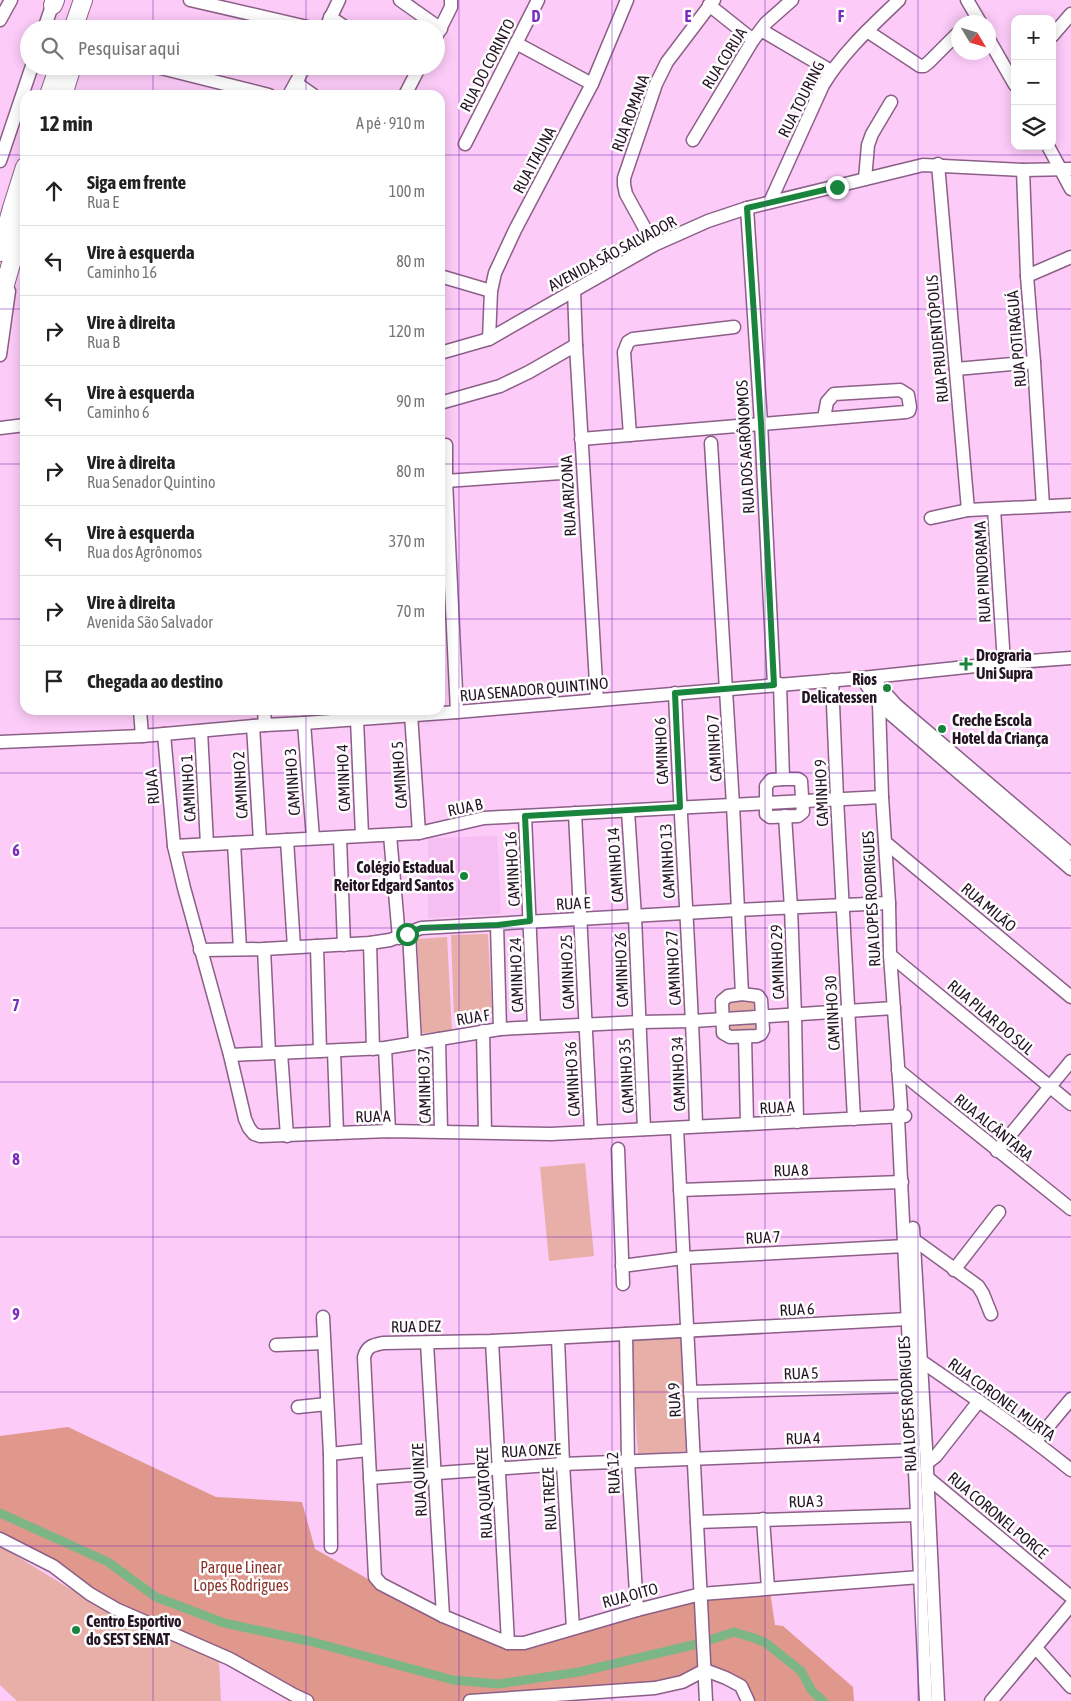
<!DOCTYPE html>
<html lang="pt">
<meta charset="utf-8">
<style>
:root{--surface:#fff;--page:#f6f6f6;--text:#222;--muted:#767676;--line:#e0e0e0}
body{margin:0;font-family:"Asap Condensed",sans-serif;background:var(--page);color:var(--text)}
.controls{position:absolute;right:15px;top:15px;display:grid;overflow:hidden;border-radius:10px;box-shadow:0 2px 12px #0003}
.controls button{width:45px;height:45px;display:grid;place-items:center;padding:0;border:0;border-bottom:1px solid var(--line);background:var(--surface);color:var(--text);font:25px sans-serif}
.compass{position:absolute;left:951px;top:15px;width:45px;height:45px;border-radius:50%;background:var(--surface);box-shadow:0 2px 12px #0003;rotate:128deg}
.stop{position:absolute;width:15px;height:15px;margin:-11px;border:4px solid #19853c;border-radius:50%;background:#fff}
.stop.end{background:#19853c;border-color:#fff;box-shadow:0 1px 5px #0008}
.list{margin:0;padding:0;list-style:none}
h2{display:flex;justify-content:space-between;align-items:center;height:65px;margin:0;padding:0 20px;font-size:21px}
h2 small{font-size:16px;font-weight:400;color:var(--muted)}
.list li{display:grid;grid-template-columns:32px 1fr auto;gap:15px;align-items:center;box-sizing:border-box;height:70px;padding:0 20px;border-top:1px solid var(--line)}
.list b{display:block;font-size:19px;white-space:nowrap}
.list p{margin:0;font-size:16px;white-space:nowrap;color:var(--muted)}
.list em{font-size:16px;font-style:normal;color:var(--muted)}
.icon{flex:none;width:28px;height:28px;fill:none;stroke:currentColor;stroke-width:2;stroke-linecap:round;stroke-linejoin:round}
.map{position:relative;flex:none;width:1071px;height:1701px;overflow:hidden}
.search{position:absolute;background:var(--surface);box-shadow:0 2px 12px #0003;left:20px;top:20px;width:425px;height:55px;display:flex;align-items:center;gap:12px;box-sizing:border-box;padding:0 18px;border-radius:28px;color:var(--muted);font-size:19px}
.panel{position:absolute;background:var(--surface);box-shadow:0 2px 12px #0003;left:20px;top:90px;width:425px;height:625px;border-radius:15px}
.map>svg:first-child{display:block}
.built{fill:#f6bff2}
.green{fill:#e7afa7}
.forest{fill:#e0978c}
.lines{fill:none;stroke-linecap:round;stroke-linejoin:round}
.canal{stroke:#7db686;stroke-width:9}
.minor-casing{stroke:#8b5f88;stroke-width:15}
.highway-casing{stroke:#8b5f88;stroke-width:20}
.minor{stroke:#fff;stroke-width:12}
.highway{stroke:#fff;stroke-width:18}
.route{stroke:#19853c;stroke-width:6}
.grid{fill:none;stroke:#7b2cbf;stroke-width:1;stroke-opacity:0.55}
.poi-dot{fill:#19853c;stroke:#fefefe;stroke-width:2}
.labels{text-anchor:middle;stroke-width:5;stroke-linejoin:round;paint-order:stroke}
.street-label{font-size:16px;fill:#251424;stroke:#fefefe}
.poi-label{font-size:16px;font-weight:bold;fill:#251424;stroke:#fefefe;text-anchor:start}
.park-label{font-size:16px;fill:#8a342b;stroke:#fefefe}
.grid-label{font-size:16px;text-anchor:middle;font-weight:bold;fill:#7b2cbf;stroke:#fefefe;stroke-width:5;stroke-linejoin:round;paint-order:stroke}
</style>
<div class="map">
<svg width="1071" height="1701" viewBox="0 0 1071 1701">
<rect width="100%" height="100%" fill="#fccbf8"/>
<!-- built -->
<path class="built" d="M497 836 501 914 428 918V838Z"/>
<!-- green -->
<g class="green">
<path d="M488 934 492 1015 454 1016 451 935Z"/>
<path d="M447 937 452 1032 422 1033 417 939Z"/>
<path d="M725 999H756L757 1029 726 1032Z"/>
<path d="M585 1163 594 1256 549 1261 540 1167Z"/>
<path d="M681 1335 688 1451 638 1455 630 1338Z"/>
<path d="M0 1546 85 1598 219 1661 221 1701H17L0 1685Z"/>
</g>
<!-- forest -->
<path class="forest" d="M68 1427 216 1497 302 1502 315 1549 375 1583 507 1644 637 1608 769 1585 775 1625 783 1626 853 1687 854 1701H746L743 1691 712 1673 684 1683 473 1701H307L114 1606 0 1535V1436Z"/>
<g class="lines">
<!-- canal -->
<g class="canal">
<path d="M0 1513 108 1562 156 1597 224 1623 313 1642 453 1680 498 1684 579 1672 697 1644"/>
<path d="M710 1640 734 1632 754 1638 766 1643 801 1671 812 1691 823 1701"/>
</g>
<!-- minor casing -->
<g class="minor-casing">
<g id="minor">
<path d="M190 0 316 29"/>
<path d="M400 0 441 29"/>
<path d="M967 0 980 22"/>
<path d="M709 5 753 40"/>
<path d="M330 17 348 29"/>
<path d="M0 20 11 0"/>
<path d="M44 29 54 0"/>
<path d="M325 29 339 0"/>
<path d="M761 30 831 71"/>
<path d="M867 31 920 66H924L929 62 958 33"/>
<path d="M1052 36 1071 14"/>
<path d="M436 37 451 7V0"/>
<path d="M988 38 1015 85"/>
<path d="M516 43 592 84"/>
<path d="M153 66 269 95"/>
<path d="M296 83 313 95"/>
<path d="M289 95 305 66"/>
<path d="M405 95 420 66"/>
<path d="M693 140 753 40 766 23 792 0"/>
<path d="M465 144 538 0"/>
<path d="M1048 146 1071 189"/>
<path d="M0 161 32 66"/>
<path d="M938 164 968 510"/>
<path d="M1023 170 1027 276 1034 362 1043 506"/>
<path d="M865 179 868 145 872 134 891 102"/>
<path d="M770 202 823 85C843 52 872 26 899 0"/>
<path d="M747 208 761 423 774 685"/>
<path d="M654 245 626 194 624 185V178L656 84 667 62 714 0"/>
<path d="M440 276 491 291"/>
<path d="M1027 276 1071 257"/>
<path d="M574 290 576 345 597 700"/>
<path d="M489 339 491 291 495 273 515 230 592 84 627 0"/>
<path d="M440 353 489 339 654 245 708 221 747 208 923 165 1023 170 1071 169"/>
<path d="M0 355 9 291"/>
<path d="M956 369 1034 362"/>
<path d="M440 403 500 386 529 372 576 345"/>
<path d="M0 428 25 425"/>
<path d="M630 435 624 352 628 342 633 339 734 327"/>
<path d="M581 439 906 412 909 411 910 407 908 395 900 390 834 394 827 402 824 418"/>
<path d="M711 443 733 805 742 994"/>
<path d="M446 445V481L457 712"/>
<path d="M446 481 561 473"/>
<path d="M994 509 1004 663"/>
<path d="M931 518 968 510 1071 505"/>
<path d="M862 678 879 704 1071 869"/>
<path d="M832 680 837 798 854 1119"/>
<path d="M780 684 783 779"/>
<path d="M879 686 896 705 1071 854"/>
<path d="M883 690 879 704 882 797 889 903 890 955 901 1107 898 1117 926 1701"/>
<path d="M675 693C681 838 692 982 696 1126"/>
<path d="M140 710 142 736"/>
<path d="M264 710 265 725"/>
<path d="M411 714 419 833"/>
<path d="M357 719 362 835"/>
<path d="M304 723 313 838"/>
<path d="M253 726 260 841"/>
<path d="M201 731 207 844"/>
<path d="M164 734 174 846 184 888 230 1055 245 1119 249 1128 254 1134 260 1136 389 1131 551 1134 905 1116"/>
<path d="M0 742 142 736 265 725 304 723 457 712 862 678 1004 663 1071 658"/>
<path d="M783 779H798L801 781 803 812 798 816 770 817 766 814V786L771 780Z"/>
<path d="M628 811 635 917 644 1129"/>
<path d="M575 813 591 1132"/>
<path d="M525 816 534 1027"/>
<path d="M785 816 791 908 795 1015 797 1122"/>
<path d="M390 835 399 938"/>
<path d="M340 838 344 945"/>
<path d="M287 840 294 947"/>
<path d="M885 842 1071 997"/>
<path d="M234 843 240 949"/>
<path d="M174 846 419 833 484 818 882 797"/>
<path d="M497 925 500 1029"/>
<path d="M409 933 415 1043"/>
<path d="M370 943 373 1049"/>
<path d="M317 946 320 1051"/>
<path d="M264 949 269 1053"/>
<path d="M200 950 264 949 370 943 390 940 421 928 737 910 889 903"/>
<path d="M890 955 1071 1104"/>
<path d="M742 994 758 996 761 1000 763 1030 761 1034 757 1036 730 1037 723 1033 722 1001 728 996Z"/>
<path d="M483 1031 485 1132"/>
<path d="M745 1037 747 1124"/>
<path d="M439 1039 441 1131"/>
<path d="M385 1048 389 1131"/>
<path d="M334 1051 337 1133"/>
<path d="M281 1053 287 1136"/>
<path d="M230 1055 385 1048 500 1029 640 1022 693 1021 894 1008"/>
<path d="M898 1070 1071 1209"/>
<path d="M677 1128 706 1701"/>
<path d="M618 1149 623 1284"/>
<path d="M997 1151 1071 1061"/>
<path d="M680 1190 902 1182"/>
<path d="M913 1228 926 1448 938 1701"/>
<path d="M913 1239 978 1286 983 1294 991 1314"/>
<path d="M622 1266 683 1258 905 1246"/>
<path d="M954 1270 999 1212"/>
<path d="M323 1317 330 1454 331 1547"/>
<path d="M908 1319 492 1341 383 1343C373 1345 367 1346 364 1357L375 1577 381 1584 443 1616 508 1643H524L637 1610 701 1594 920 1577"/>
<path d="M626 1334 628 1461 637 1610"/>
<path d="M558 1338 563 1464 573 1628"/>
<path d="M492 1341 508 1643"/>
<path d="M427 1343 443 1616"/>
<path d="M276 1345 324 1343"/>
<path d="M917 1362 921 1361C972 1396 1023 1431 1071 1470"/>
<path d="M690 1392 912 1386"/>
<path d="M298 1407 327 1404"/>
<path d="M1036 1441 1071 1399"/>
<path d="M330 1454 368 1450"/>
<path d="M927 1463 936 1456 979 1401"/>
<path d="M370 1478 563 1464 914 1450"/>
<path d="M928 1478 1071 1597"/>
<path d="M763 1519 768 1588"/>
<path d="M697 1522 917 1515"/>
<path d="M0 1539 53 1566 90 1594 116 1609 230 1659 294 1695 307 1701"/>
<path d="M1036 1648 1071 1687"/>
<path d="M470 1701 655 1688 682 1682 705 1670 726 1678 741 1686 748 1701"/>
<path d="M991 1701 1071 1605"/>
</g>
</g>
<!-- highway casing -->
<g class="highway-casing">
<g id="highway">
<path d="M53 5 55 0"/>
<path d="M73 29 83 0"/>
<path d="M49 95 59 66"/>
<path d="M63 95 72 66"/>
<path d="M0 252 12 208 25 167"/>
<path d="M0 302 25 215"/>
</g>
</g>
<!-- minor -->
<use href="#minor" class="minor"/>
<!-- highway -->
<use href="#highway" class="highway"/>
</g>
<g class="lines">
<!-- route -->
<path class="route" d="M407 934 421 928 498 925 530 921 525 816 680 807 675 693 774 685 761 423 747 208 837 187"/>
</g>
<!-- grid -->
<path class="grid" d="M153 0V29M306 0V29M459 0V1701M612 0V1701M765 0V1701M918 0V1701M153 66V95M306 66V95M0 155H25M440 155H1071M0 309H25M440 309H1071M0 464H25M440 464H1071M0 619H25M440 619H1071M153 710V1701M306 710V1701M0 773H1071M0 928H1071M0 1082H1071M0 1237H1071M0 1392H1071M0 1546H1071"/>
<!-- markers -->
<g class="poi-dot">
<path d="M963.5 656.5h5v5h5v5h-5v5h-5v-5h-5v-5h5z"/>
<circle cx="887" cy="688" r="5"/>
<circle cx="942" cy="729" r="5"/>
<circle cx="464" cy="876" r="5"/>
<circle cx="76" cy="1630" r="5"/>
</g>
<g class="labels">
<!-- street labels -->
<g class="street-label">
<text transform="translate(724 58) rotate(-58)" y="6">RUA CORIJA</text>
<text transform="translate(487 65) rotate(-63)" y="6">RUA DO CORINTO</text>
<text transform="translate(801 99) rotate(-63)" y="6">RUA TOURING</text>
<text transform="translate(630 113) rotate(-70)" y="6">RUA ROMANA</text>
<text transform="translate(534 160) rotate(-62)" y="6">RUA ITAUNA</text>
<text transform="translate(612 253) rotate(-28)" y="6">AVENIDA SÃO SALVADOR</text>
<text transform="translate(937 339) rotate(-95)" y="6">RUA PRUDENTÔPOLIS</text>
<text transform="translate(1016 339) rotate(-95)" y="6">RUA POTIRAGUÁ</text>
<text transform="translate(745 447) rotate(-93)" y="6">RUA DOS AGRÔNOMOS</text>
<text transform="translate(568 496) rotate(-93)" y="6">RUA ARIZONA</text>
<text transform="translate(982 572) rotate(-93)" y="6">RUA PINDORAMA</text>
<text transform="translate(534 689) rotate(-5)" y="6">RUA SENADOR QUINTINO</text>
<text transform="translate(714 748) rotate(-93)" y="6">CAMINHO 7</text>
<text transform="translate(661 751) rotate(-92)" y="6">CAMINHO 6</text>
<text transform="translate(399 775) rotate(-94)" y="6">CAMINHO 5</text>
<text transform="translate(343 778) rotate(-92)" y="6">CAMINHO 4</text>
<text transform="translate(292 782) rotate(-94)" y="6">CAMINHO 3</text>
<text transform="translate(240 785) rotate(-93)" y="6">CAMINHO 2</text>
<text transform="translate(152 787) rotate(-95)" y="6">RUA A</text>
<text transform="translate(188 788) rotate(-93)" y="6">CAMINHO 1</text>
<text transform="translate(821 793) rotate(-92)" y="6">CAMINHO 9</text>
<text transform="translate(465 807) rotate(-12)" y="6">RUA B</text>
<text transform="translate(667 861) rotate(-93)" y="6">CAMINHO 13</text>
<text transform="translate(615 865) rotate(-94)" y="6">CAMINHO 14</text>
<text transform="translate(512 869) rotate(-93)" y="6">CAMINHO 16</text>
<text transform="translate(871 899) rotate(-93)" y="6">RUA LOPES RODRIGUES</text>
<text transform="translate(573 903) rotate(-3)" y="6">RUA E</text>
<text transform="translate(989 907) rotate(40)" y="6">RUA MILÃO</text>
<text transform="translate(777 962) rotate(-92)" y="6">CAMINHO 29</text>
<text transform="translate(673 968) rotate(-93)" y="6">CAMINHO 27</text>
<text transform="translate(621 970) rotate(-92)" y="6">CAMINHO 26</text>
<text transform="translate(567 972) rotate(-92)" y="6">CAMINHO 25</text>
<text transform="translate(516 975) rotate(-92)" y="6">CAMINHO 24</text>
<text transform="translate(832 1013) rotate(-93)" y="6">CAMINHO 30</text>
<text transform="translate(473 1017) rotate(-9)" y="6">RUA F</text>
<text transform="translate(991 1017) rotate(40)" y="6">RUA PILAR DO SUL</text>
<text transform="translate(678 1074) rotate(-92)" y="6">CAMINHO 34</text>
<text transform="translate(626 1076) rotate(-93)" y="6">CAMINHO 35</text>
<text transform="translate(572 1079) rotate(-93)" y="6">CAMINHO 36</text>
<text transform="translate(424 1086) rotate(-91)" y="6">CAMINHO 37</text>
<text transform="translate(777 1107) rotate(-3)" y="6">RUA A</text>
<text transform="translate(373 1116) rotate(-2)" y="6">RUA A</text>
<text transform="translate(994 1127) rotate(39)" y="6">RUA ALCÂNTARA</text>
<text transform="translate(791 1170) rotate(-2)" y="6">RUA 8</text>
<text transform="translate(763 1237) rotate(-3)" y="6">RUA 7</text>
<text transform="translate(797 1309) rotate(-3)" y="6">RUA 6</text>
<text transform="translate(416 1326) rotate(-1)" y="6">RUA DEZ</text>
<text transform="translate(801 1373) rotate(-2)" y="6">RUA 5</text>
<text transform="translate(1002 1399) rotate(36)" y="6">RUA CORONEL MURTA</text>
<text transform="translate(674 1400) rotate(-93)" y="6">RUA 9</text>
<text transform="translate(907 1404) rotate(-93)" y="6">RUA LOPES RODRIGUES</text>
<text transform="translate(803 1438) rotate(-2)" y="6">RUA 4</text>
<text transform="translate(531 1450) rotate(-3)" y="6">RUA ONZE</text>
<text transform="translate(613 1473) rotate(-93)" y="6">RUA 12</text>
<text transform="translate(419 1480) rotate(-93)" y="6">RUA QUINZE</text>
<text transform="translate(484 1493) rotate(-93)" y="6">RUA QUATORZE</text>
<text transform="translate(549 1499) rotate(-93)" y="6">RUA TREZE</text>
<text transform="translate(806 1501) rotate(-2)" y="6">RUA 3</text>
<text transform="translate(998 1515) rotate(40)" y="6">RUA CORONEL PORCE</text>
<text transform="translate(630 1595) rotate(-15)" y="6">RUA OITO</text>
</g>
<!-- poi labels -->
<g class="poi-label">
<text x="976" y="661">Drograria<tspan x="976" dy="18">Uni Supra</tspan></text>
<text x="877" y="685" text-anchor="end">Rios<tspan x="877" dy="18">Delicatessen</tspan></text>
<text x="952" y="726">Creche Escola<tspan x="952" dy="18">Hotel da Criança</tspan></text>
<text x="454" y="873" text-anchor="end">Colégio Estadual<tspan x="454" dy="18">Reitor Edgard Santos</tspan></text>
<text x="86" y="1627">Centro Esportivo<tspan x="86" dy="18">do SEST SENAT</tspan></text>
</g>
<!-- park labels -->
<g class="park-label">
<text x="241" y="1573">Parque Linear<tspan x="241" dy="18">Lopes Rodrigues</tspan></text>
</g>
</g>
<g class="grid-label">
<text x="536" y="22">D</text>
<text x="688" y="22">E</text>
<text x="841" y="22">F</text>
<text x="16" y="856">6</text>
<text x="16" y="1011">7</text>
<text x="16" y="1165">8</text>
<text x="16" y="1320">9</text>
</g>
</svg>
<div class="controls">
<button>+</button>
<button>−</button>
<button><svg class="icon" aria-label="layers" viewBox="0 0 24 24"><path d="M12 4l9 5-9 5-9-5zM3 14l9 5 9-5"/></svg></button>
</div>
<svg class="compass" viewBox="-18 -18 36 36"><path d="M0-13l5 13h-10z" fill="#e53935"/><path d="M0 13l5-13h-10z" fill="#767676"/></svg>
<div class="stop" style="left:407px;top:934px"></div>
<div class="stop end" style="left:837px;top:187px"></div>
<div class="search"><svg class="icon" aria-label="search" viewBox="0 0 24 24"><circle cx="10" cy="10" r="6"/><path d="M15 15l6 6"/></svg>Pesquisar aqui</div>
<section class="panel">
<h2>12 min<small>A pé · 910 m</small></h2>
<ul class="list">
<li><svg class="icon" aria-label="ahead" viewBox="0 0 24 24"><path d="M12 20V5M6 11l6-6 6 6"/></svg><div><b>Siga em frente</b><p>Rua E</p></div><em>100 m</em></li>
<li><svg class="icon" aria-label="left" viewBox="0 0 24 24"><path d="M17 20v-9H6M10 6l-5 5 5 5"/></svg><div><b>Vire à esquerda</b><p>Caminho 16</p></div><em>80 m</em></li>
<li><svg class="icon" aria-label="right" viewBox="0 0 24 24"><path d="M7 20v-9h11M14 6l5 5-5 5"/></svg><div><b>Vire à direita</b><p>Rua B</p></div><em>120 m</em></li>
<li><svg class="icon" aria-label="left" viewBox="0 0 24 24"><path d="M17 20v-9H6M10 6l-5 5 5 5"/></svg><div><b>Vire à esquerda</b><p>Caminho 6</p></div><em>90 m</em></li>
<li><svg class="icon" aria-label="right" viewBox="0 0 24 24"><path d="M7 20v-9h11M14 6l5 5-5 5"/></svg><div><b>Vire à direita</b><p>Rua Senador Quintino</p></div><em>80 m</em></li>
<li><svg class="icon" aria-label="left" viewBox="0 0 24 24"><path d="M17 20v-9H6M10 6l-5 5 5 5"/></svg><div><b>Vire à esquerda</b><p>Rua dos Agrônomos</p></div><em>370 m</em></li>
<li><svg class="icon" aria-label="right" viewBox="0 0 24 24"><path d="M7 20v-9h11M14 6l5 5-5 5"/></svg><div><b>Vire à direita</b><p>Avenida São Salvador</p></div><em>70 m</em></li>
<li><svg class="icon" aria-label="arrive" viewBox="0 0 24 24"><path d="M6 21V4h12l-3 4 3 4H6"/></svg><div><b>Chegada ao destino</b></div></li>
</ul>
</section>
</div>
